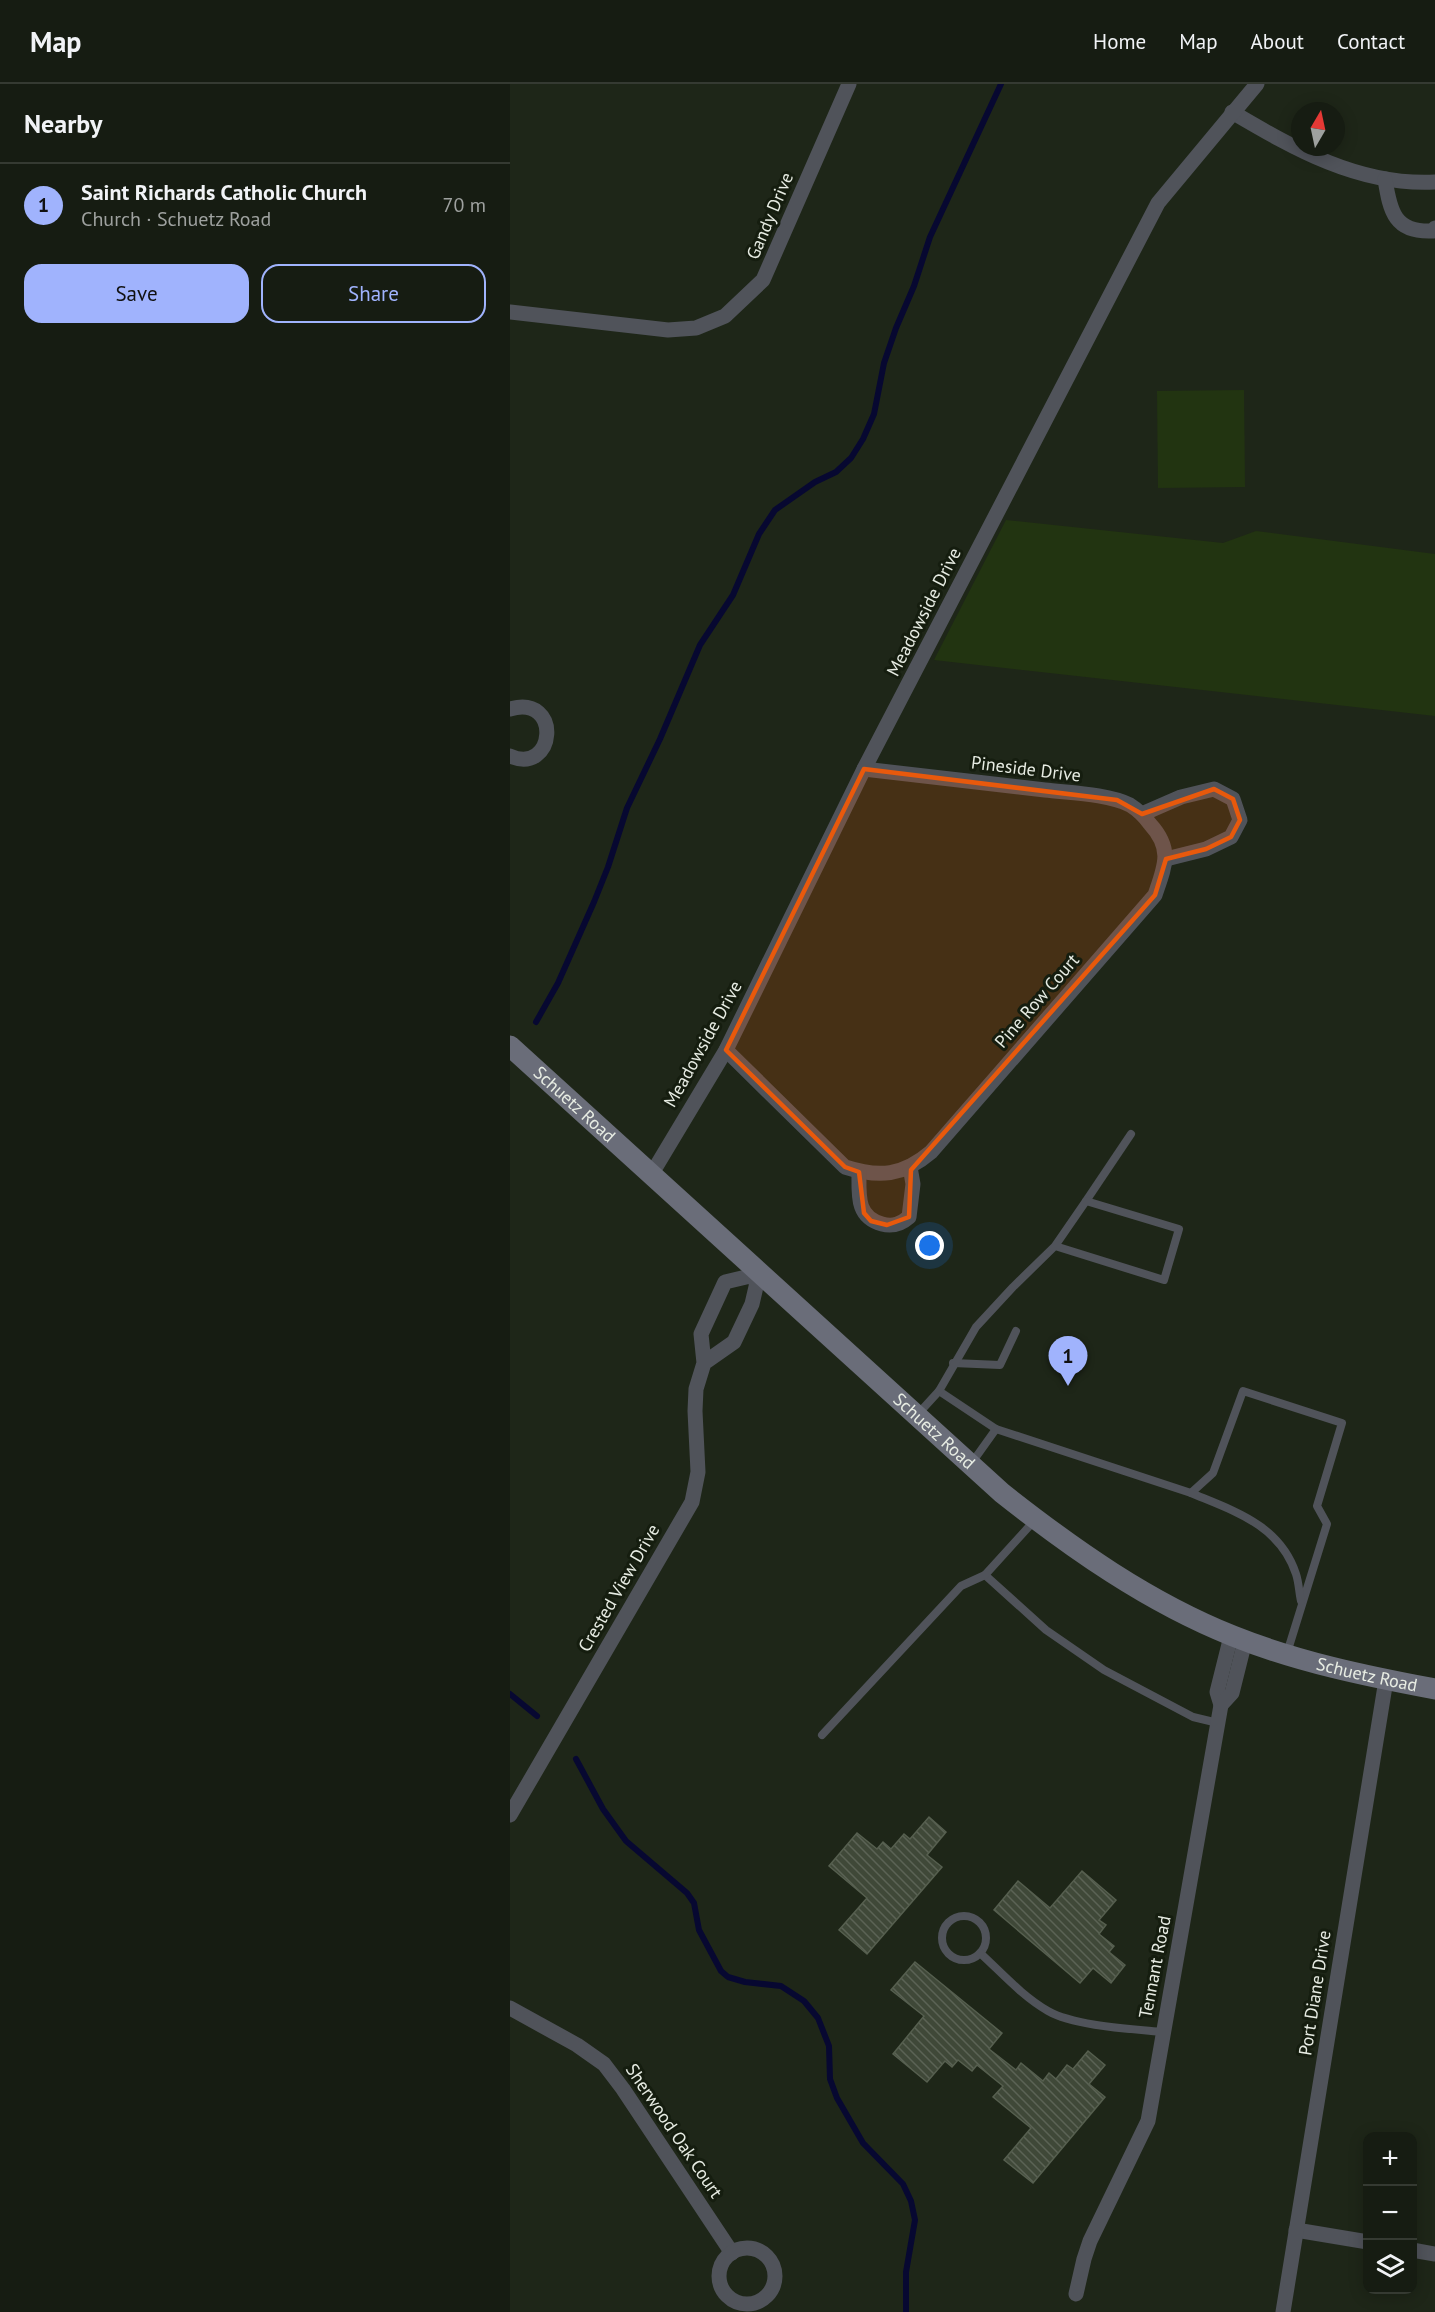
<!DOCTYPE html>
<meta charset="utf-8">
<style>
:root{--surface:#161c12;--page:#1f251b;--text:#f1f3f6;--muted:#9ea19f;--line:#353a32;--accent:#a0b3fd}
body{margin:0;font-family:"PT Sans",sans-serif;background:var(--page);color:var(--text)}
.controls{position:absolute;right:18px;bottom:18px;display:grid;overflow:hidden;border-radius:12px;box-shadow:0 3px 15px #0003}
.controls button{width:54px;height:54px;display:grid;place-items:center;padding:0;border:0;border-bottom:2px solid var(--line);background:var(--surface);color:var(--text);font:30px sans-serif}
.compass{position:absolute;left:781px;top:18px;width:54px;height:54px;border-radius:50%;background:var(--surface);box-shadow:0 3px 15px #0003;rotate:9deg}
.you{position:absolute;left:420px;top:1162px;width:21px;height:21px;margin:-15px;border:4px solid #fff;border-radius:50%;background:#1a73e8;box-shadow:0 0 0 9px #1a73e833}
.badge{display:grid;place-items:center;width:39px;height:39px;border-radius:50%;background:var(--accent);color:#111;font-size:20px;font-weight:700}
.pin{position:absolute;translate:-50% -50px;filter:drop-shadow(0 2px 3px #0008)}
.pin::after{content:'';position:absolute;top:32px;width:21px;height:18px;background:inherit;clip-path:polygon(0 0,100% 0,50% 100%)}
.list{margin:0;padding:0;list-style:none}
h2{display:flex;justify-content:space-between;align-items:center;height:78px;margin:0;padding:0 24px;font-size:26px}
h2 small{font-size:20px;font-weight:400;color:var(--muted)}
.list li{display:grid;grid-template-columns:39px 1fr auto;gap:18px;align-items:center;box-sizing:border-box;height:84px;padding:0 24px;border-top:2px solid var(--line)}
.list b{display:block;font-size:22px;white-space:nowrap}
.list p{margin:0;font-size:20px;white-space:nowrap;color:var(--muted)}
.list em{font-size:20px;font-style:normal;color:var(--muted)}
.actions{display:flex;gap:12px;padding:18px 24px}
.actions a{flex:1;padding:14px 0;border:2px solid var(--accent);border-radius:18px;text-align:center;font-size:21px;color:var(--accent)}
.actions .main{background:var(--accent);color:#111}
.icon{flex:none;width:33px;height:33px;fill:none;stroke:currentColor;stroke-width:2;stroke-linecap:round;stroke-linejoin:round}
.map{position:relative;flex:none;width:925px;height:2228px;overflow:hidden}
header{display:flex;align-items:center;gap:36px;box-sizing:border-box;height:84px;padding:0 30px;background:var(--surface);border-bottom:2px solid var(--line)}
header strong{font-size:28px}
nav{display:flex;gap:33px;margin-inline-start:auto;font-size:21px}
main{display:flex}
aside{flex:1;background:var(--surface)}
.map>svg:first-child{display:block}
.grass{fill:#223411}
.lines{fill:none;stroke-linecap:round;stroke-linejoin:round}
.stream{stroke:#070831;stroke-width:6}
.building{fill:url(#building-back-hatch);stroke:#565f4f;stroke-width:1.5}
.lane{stroke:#50535a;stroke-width:8}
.street{stroke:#50535a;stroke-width:15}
.secondary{stroke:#6a6d79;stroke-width:21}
.marked{fill:#e8590c;fill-opacity:0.2;stroke:#e8590c;stroke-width:4.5;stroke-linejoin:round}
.labels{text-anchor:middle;stroke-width:6;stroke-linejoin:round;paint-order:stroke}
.street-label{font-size:18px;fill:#e7ece3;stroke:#151d0f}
</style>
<header>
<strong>Map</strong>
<nav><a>Home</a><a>Map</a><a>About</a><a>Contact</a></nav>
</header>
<main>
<aside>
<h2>Nearby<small></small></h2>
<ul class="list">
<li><span class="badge">1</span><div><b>Saint Richards Catholic Church</b><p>Church · Schuetz Road</p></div><em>70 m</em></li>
</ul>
<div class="actions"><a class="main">Save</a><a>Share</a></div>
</aside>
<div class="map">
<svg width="925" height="2228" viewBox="0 0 925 2228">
<defs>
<pattern id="building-back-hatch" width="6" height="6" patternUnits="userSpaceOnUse" patternTransform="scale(1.5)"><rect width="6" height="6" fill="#3f4838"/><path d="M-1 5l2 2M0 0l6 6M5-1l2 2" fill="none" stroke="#5b6355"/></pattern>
</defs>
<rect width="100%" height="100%" fill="#1e2618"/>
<!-- grass -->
<g class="grass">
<path d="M734 306 735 403 648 404 647 307Z"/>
<path d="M496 436 713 459 746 447 925 470V632L424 576Z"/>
</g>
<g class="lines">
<!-- stream -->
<g class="stream">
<path d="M26 938 48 899 84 818 98 783 117 724 150 655 190 561 223 511 249 450 265 426 305 398 326 388 341 374 353 355 364 330 374 279 386 244 404 202 420 153 491 0"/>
<path d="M0 1610 27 1632"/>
<path d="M66 1675 93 1725 116 1757 177 1809 184 1819 189 1846 211 1887 218 1893 235 1898 271 1902 294 1917 308 1934 319 1962 320 1995 327 2014 353 2059 393 2100 401 2117 405 2136 396 2188V2228"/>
</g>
</g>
<!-- building -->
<g class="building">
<path d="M419 1733 436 1748 417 1771 432 1783 357 1870 329 1846 357 1814 319 1782 347 1749 367 1765 373 1758 381 1765 394 1750 400 1755Z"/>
<path d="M572 1787 606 1816 589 1836 596 1841 589 1850 604 1862 599 1868 615 1881 601 1899 583 1884 570 1899 484 1826 508 1797 540 1824Z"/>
<path d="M405 1878 492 1949 479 1965 506 1986 511 1979 533 1997 539 1989 546 1995 557 1981 563 1985 578 1967 595 1981 579 2000 595 2013 523 2099 494 2076 521 2044 483 2013 493 2002 467 1981 462 1987 448 1976 442 1983 435 1977 417 1998 383 1970 414 1932 381 1906Z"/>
</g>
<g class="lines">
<!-- lane -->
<g class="lane">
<path d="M576 1117 621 1050"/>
<path d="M443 1279 490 1281 506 1247"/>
<path d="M429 1307 486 1345 681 1409 703 1389 733 1307 832 1339 807 1422 817 1440 777 1569"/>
<path d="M408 1330 429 1307 466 1243 503 1203 545 1162 576 1117 669 1145 654 1196 545 1162"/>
<path d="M461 1380 486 1345"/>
<path d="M681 1409C724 1427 770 1441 786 1490 789 1499 789 1509 791 1517"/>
<path d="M524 1437 475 1491 536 1546 594 1586 683 1633 708 1639"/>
<path d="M312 1651 451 1502 475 1491"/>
<circle cx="454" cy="1854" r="22"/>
<path d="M470 1869C492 1889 512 1912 538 1927 564 1942 622 1945 653 1948"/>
</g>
<!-- street -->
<g class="street">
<path d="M722 28C785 65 849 102 925 98"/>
<path d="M875 95C880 128 885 149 923 147L925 144"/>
<path d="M0 228 158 246 186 244 215 232 253 196 339 0"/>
<path d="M0 625C53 610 45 692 0 672"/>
<path d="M632 730 671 713 704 705 723 715 730 736 721 753 696 765 656 775"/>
<path d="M216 966 335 1083C369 1094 393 1092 421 1068L645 811C655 782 663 765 640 740 635 733 628 726 620 721 598 710 560 709 535 706 475 699 414 692 354 685"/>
<path d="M349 1088C349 1111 346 1133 372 1140 383 1143 391 1140 399 1133L403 1100 400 1083"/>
<path d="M141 1091 216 966 354 685 648 119 747 0"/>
<path d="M711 1621 707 1608 721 1552"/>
<path d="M0 1731 182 1418 188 1388 185 1327 186 1305 194 1279 224 1258 242 1220 249 1190 215 1198 191 1250 194 1279"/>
<path d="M0 1924 67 1961 94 1980 113 2005 222 2169"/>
<path d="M786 2146 858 2158"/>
<circle cx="237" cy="2192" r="28"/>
<path d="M902 2166 925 2170"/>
<path d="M566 2210 574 2175 580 2157 638 2037 711 1621 722 1609 735 1557"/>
<path d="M773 2228 876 1596"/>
</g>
<!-- secondary -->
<path class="secondary" id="s1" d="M0 962 492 1409C563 1465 638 1518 723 1552 788 1578 856 1592 925 1605"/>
</g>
<!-- marked area -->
<path class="marked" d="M354 685 607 716 632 730 704 705 723 715 730 736 721 753 696 765 656 775 645 811 401 1086 399 1133 377 1141 361 1137 354 1129 349 1088 335 1083 216 966Z"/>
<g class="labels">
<!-- street labels -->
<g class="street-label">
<text transform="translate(260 132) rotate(-67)" y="6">Gandy Drive</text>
<text transform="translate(414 528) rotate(-63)" y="6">Meadowside Drive</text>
<text transform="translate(516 685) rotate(7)" y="6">Pineside Drive</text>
<text transform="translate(527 917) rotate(-49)" y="6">Pine Row Court</text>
<text transform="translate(193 960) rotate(-61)" y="6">Meadowside Drive</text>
<text dy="6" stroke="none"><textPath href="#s1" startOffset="87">Schuetz Road</textPath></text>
<text dy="6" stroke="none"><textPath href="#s1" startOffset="573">Schuetz Road</textPath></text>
<text transform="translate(109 1504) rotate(-60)" y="6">Crested View Drive</text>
<text dy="6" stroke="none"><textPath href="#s1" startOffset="1077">Schuetz Road</textPath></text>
<text transform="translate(645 1883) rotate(-79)" y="6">Tennant Road</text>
<text transform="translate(805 1909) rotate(-81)" y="6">Port Diane Drive</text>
<text transform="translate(164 2047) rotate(56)" y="6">Sherwood Oak Court</text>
</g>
</g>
</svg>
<div class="controls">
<button>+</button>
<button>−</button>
<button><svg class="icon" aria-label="layers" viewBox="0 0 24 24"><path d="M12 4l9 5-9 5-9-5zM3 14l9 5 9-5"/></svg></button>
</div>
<svg class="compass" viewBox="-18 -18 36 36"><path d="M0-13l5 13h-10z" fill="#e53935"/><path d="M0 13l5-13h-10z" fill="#9ea19f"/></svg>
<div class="you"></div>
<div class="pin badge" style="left:558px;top:1302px">1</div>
</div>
</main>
